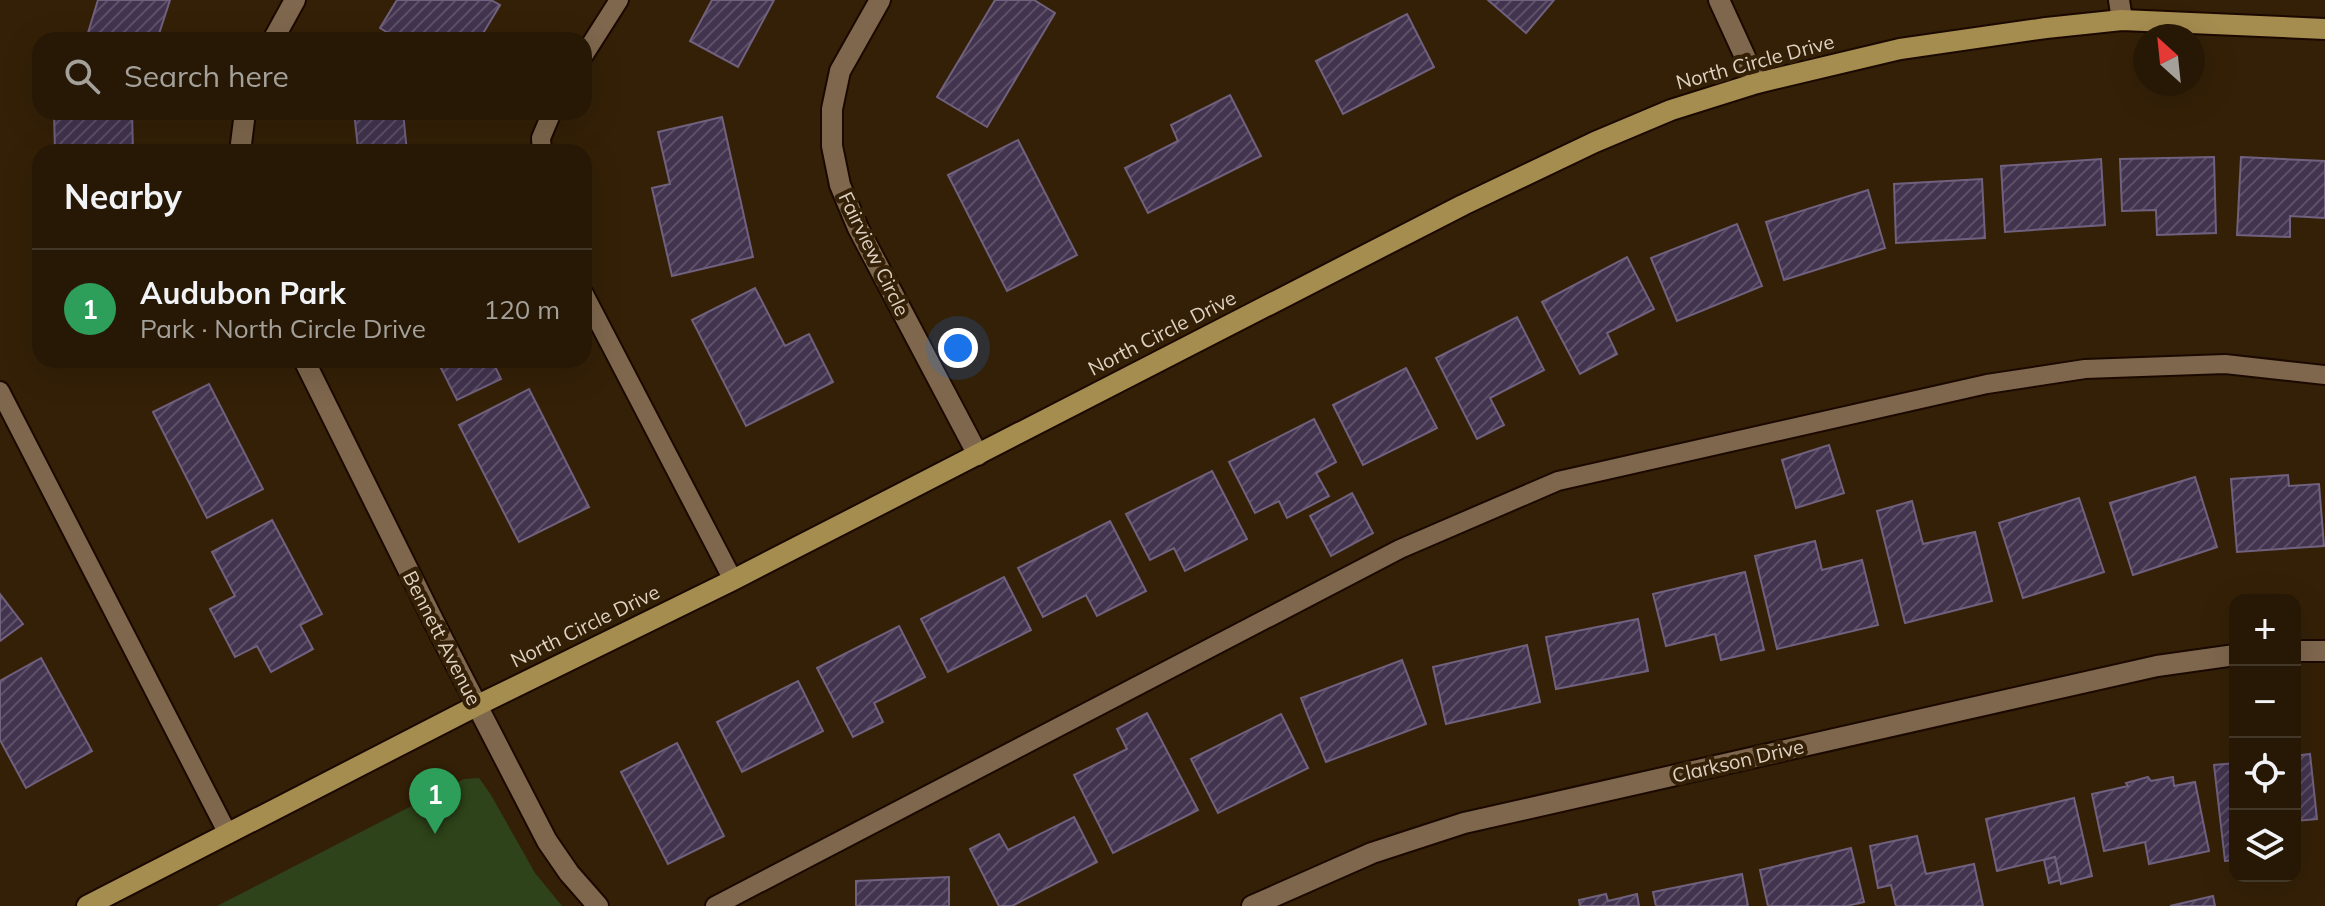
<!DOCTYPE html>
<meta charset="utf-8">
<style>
:root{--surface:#271805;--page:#2f210f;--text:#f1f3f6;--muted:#a4a09a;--line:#433727;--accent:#ea580c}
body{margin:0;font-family:Mulish,sans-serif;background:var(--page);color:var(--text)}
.controls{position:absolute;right:24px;bottom:24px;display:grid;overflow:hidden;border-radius:16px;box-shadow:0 8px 32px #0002}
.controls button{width:72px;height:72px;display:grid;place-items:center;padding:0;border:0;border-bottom:2px solid var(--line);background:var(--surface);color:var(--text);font:40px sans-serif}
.compass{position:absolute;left:2133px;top:24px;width:72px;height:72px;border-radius:50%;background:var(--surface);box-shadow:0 8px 32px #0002;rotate:333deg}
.you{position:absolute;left:958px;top:348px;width:28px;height:28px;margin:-20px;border:6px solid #fff;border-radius:50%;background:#1a73e8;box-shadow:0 0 0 12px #1a73e833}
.badge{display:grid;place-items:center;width:52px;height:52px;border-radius:50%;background:var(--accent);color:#fff;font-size:26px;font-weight:700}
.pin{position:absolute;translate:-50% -66px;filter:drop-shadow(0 2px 4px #0008)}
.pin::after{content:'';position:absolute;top:42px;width:28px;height:24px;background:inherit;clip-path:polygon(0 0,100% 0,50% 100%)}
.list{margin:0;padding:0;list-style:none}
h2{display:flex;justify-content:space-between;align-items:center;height:104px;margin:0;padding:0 32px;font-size:34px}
h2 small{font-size:26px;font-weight:400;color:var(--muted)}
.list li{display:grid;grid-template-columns:52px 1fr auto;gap:24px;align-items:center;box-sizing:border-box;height:120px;padding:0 32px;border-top:2px solid var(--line)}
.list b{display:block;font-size:30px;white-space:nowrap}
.list p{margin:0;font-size:26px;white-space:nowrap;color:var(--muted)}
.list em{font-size:26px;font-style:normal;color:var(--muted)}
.icon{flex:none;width:44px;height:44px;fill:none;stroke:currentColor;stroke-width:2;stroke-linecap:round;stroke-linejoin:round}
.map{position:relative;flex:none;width:2325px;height:906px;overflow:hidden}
.search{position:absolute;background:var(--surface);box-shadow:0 8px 32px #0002;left:32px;top:32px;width:560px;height:88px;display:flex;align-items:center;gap:20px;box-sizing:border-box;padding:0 28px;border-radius:24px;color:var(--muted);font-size:30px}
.panel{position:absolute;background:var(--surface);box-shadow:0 8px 32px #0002;left:32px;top:144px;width:560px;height:224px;border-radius:24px}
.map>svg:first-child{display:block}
.green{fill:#2e4319}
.building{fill:url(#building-hatch);stroke:#70617f;stroke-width:2}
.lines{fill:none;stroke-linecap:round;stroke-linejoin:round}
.lane-casing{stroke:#1b0900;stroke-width:22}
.street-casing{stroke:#1b0900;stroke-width:24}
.primary-casing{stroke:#1b0900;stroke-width:24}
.lane{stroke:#7e674d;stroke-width:18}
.street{stroke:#7e674d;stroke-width:20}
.primary{stroke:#a58c4f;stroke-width:20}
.labels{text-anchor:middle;stroke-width:8;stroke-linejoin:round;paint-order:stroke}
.street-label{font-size:20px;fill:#dfd2c3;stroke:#342007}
</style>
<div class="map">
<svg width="2325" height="906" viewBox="0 0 2325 906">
<defs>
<pattern id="building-hatch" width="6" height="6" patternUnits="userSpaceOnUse" patternTransform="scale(2)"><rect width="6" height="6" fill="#42344f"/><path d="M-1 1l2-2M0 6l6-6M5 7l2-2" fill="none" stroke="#5d5067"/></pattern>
</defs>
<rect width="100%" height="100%" fill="#342007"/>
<!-- green -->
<path class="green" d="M479 778 491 795 535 873 562 906H217L464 779Z"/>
<!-- building -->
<g class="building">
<path d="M98 0H170L157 40H100L87 36Z"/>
<path d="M397 0H491L500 5 479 40H400L380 28Z"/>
<path d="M712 0H774L738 67 690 41Z"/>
<path d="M995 0H1034L1055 13 987 127 937 97Z"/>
<path d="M1488 0H1554L1526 33Z"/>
<path d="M1407 14 1434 67 1343 114 1316 61Z"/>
<path d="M1230 95 1261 156 1148 213 1125 168 1178 141 1171 125Z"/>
<path d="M54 112H132L133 152H55Z"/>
<path d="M354 112H403L407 152H339L338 150 358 148Z"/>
<path d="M722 117 753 257 672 276 652 188 670 184 658 132Z"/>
<path d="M1018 140 1077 255 1007 291 948 175Z"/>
<path d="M2214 157 2216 233 2157 235 2156 210 2122 211 2120 159Z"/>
<path d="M2241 157 2325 161V218L2290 216V237L2237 235Z"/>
<path d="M2101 159 2105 225 2005 232 2001 166Z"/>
<path d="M1982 179 1985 238 1896 243 1894 184Z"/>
<path d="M1868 190 1885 248 1784 280 1766 222Z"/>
<path d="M1737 224 1762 286 1677 321 1651 258Z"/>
<path d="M1627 257 1654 309 1607 333 1617 354 1580 374 1542 302Z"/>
<path d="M755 288 785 346 809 334 833 382 746 426 692 320Z"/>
<path d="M1517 317 1544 370 1490 398 1504 425 1477 439 1436 358Z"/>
<path d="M437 360H492L501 379 457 400Z"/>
<path d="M1406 368 1437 428 1363 465 1333 405Z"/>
<path d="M209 384 263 489 207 518 153 412Z"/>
<path d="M529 389 589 507 519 542 459 425Z"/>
<path d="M1314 419 1336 462 1316 473 1329 496 1287 518 1279 501 1255 513 1229 462Z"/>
<path d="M1829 445 1844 493 1796 508 1782 460Z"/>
<path d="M1212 471 1247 539 1185 571 1174 548 1150 560 1126 514Z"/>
<path d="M2288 475 2289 486 2319 484 2324 546 2237 552 2231 479Z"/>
<path d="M2195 477 2217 547 2133 575 2110 503Z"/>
<path d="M1352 493 1373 533 1331 556 1310 516Z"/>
<path d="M2079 498 2104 572 2023 598 1999 523Z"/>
<path d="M1912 501 1923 544 1975 532 1992 601 1905 623 1877 511Z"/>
<path d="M272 520 322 614 300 625 313 649 271 672 257 646 235 657 210 609 235 596 212 552Z"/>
<path d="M1110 521 1146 591 1097 616 1086 595 1043 617 1018 568Z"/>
<path d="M1815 541 1822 570 1862 560 1878 625 1777 649 1755 556Z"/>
<path d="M1745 572 1764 650 1721 660 1715 634 1666 646 1653 594Z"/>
<path d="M1004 577 1031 630 948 672 921 619Z"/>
<path d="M0 594 23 624 0 641Z"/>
<path d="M1638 619 1648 671 1556 689 1546 637Z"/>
<path d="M899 626 925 677 874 703 883 722 853 737 817 668Z"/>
<path d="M1527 645 1540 702 1446 724 1433 667Z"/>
<path d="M41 658 92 751 26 788 0 740V681Z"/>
<path d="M1402 660 1426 724 1326 762 1301 698Z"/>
<path d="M798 681 823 731 742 772 717 722Z"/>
<path d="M1147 713 1198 810 1113 853 1074 775 1127 749 1117 729Z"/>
<path d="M1281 714 1308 768 1218 813 1191 759Z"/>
<path d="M677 743 724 836 668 864 621 772Z"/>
<path d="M2310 754 2317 819 2295 821V756Z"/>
<path d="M2235 763V860L2225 861 2214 765Z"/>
<path d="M2148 777 2151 781 2173 777 2174 786 2195 782 2209 851 2149 864 2145 842 2104 851 2092 794 2128 786 2126 783Z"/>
<path d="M2074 798 2092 876 2061 884 2055 857 1997 871 1986 819Z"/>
<path d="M1074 817 1097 862 1012 906H999L970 849 999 834 1008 850Z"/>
<path d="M1917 836 1926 874 1974 864 1983 906H1896L1891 885 1878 888 1870 846Z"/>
<path d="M1851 848 1864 902 1847 906H1768L1760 870Z"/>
<path d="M2055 857 2060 880 2049 883 2044 860Z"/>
<path d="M1742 874 1748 906H1656L1653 892Z"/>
<path d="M949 877V906H856V881Z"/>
<path d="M1606 894 1608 901 1637 894 1639 906H1580L1579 900Z"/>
<path d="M2213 896 2215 906H2170Z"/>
</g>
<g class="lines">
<!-- lane casing -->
<g class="lane-casing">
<g id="lane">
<path d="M584 55 619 0"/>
<path d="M542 152 541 138 552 112"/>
<path d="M584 294 733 580"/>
<path d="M0 391 228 834"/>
<path d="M715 906 1400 549 1558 481 1987 384 2085 369 2225 364 2325 375"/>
</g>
</g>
<!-- street casing -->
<g class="street-casing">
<g id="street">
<path d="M880 0 840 71 832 109V146L840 185 858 228 978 455"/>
<path d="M1719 0 1757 83"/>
<path d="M2119 0 2122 20"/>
<path d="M273 40 295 0"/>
<path d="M240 152 245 112"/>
<path d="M304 360 439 632 547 841 569 873 598 906"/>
<path d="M2295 651H2325"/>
<path d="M1252 906 1372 853 1464 823 2157 666 2235 655"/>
</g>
</g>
<!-- primary casing -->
<g class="primary-casing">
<path id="primary" d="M87 906 476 706 733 580 1463 205 1595 142 1671 110 1757 83 1900 49 2046 28 2122 20 2325 29"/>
</g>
<!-- lane -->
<use href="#lane" class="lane"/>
<!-- street -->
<use href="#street" class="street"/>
<!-- primary -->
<use href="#primary" class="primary"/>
</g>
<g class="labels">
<!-- street labels -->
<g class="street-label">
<text transform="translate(1755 62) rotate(-15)" y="7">North Circle Drive</text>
<text transform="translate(874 254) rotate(64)" y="7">Fairview Circle</text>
<text transform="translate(1162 333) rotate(-27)" y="7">North Circle Drive</text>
<text transform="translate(585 626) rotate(-26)" y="7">North Circle Drive</text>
<text transform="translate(442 638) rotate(63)" y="7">Bennett Avenue</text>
<text transform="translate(1738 761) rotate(-13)" y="7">Clarkson Drive</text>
</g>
</g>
</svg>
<div class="controls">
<button>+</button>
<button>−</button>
<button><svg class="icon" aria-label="locate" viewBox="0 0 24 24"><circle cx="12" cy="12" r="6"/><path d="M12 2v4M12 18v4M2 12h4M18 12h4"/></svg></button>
<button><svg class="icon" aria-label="layers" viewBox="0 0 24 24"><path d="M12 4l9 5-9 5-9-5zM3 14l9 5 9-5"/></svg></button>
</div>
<svg class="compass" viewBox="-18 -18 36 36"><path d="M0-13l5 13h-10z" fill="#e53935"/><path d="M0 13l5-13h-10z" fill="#a4a09a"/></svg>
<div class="you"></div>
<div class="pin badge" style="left:435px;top:834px;background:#2e9e5b">1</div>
<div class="search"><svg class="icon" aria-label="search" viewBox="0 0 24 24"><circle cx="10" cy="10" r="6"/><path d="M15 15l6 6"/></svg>Search here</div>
<section class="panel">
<h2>Nearby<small></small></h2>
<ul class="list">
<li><span class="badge" style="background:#2e9e5b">1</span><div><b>Audubon Park</b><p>Park · North Circle Drive</p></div><em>120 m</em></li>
</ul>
</section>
</div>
